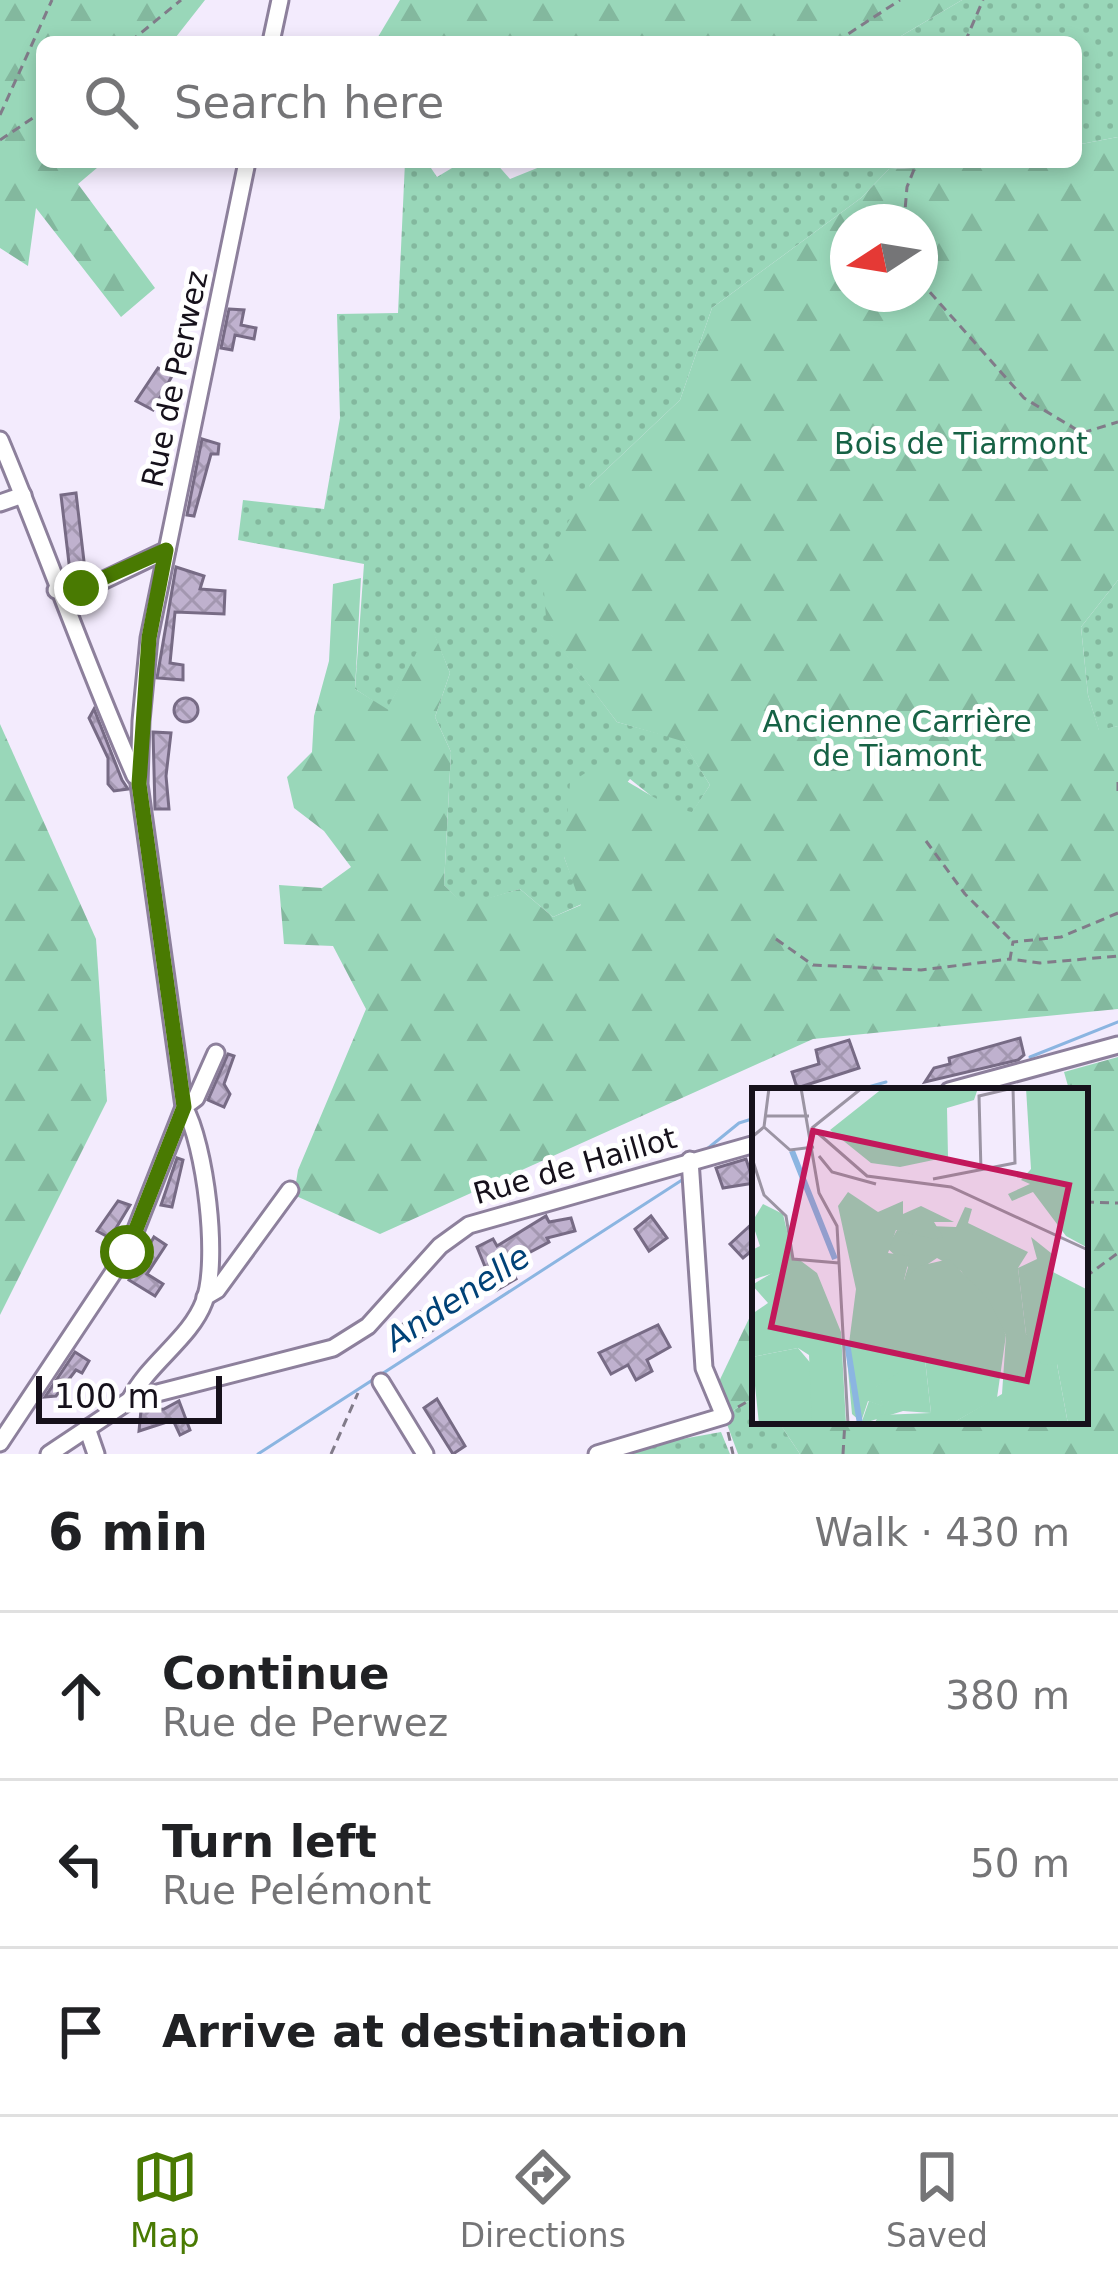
<!DOCTYPE html>
<meta charset="utf-8">
<style>
:root{--surface:#fff;--page:#f6f6f6;--text:#202124;--muted:#757577;--line:#e0e0e0;--accent:#497a02}
body{margin:0;font-family:"DejaVu Sans",sans-serif;background:var(--page);color:var(--text)}
.compass{position:absolute;left:830px;top:204px;width:108px;height:108px;border-radius:50%;background:var(--surface);box-shadow:0 6px 18px #0003;rotate:258deg}
.scale{position:absolute;left:36px;bottom:30px;width:186px;box-sizing:border-box;padding-left:12px;border:6px solid #16111b;border-top:0;font-size:33px;line-height:42px;white-space:nowrap;color:#16111b;-webkit-text-stroke:9px #fff;paint-order:stroke}
.stop{position:absolute;width:36px;height:36px;margin:-27px;border:9px solid #497a02;border-radius:50%;background:#fff}
.stop.end{background:#497a02;border-color:#fff;box-shadow:0 3px 12px #0008}
.list{margin:0;padding:0;list-style:none}
h2{display:flex;justify-content:space-between;align-items:center;height:156px;margin:0;padding:0 48px;font-size:51px}
h2 small{font-size:39px;font-weight:400;color:var(--muted)}
.list li{display:grid;grid-template-columns:78px 1fr auto;gap:36px;align-items:center;box-sizing:border-box;height:168px;padding:0 48px;border-top:3px solid var(--line)}
.list b{display:block;font-size:45px;white-space:nowrap}
.list p{margin:0;font-size:39px;white-space:nowrap;color:var(--muted)}
.list em{font-size:39px;font-style:normal;color:var(--muted)}
.icon{flex:none;width:66px;height:66px;fill:none;stroke:currentColor;stroke-width:2;stroke-linecap:round;stroke-linejoin:round}
.map{position:relative;flex:none;width:1118px;height:1454px;overflow:hidden}
.search{position:absolute;background:var(--surface);box-shadow:0 6px 18px #0003;left:36px;right:36px;top:36px;height:132px;display:flex;align-items:center;gap:30px;box-sizing:border-box;padding:0 42px;border-radius:18px;color:var(--muted);font-size:45px}
.sheet{height:660px;background:var(--surface)}
nav{display:flex;justify-content:space-around;align-items:center;box-sizing:border-box;height:168px;border-top:3px solid var(--line);background:var(--surface);font-size:33px;color:var(--muted)}
nav a{display:grid;justify-items:center;gap:6px}
nav .on{color:var(--accent)}
.map>svg:first-child{display:block}
.grass{fill:url(#grass-dots)}
.forest{fill:url(#forest-firs);fill-rule:evenodd}
.lines{fill:none;stroke-linecap:round;stroke-linejoin:round}
.stream{stroke:#8bb5e1;stroke-width:3}
.building{fill:url(#building-cross-hatch);stroke:#776b85;stroke-width:3}
.minor-casing{stroke:#8d809c;stroke-width:21}
.path{stroke:#817b89;stroke-width:3;stroke-dasharray:9 6;stroke-linecap:butt}
.minor{stroke:#fff;stroke-width:15}
.route{stroke:#497a02;stroke-width:15}
.labels{text-anchor:middle;stroke-width:10;stroke-linejoin:round;paint-order:stroke}
.street-label{font-size:30px;fill:#16111b;stroke:#fff}
.park-label{font-size:30px;fill:#166245;stroke:#fff}
.water-label{font-size:33px;font-style:italic;fill:#004277;stroke:#fff}
.inset-river{fill:none;stroke:#8bb5e1;stroke-width:6}
.inset-road{fill:none;stroke:#9b94a3;stroke-width:3}
.view{fill:#c2185b;fill-opacity:0.15;stroke:#c2185b;stroke-width:6}
.inset-edge{fill:none;stroke:#16111b;stroke-width:6}
</style>
<div class="map">
<svg width="1118" height="1454" viewBox="0 0 1118 1454">
<defs>
<pattern id="grass-dots" width="8" height="8" patternUnits="userSpaceOnUse" patternTransform="scale(3)"><rect width="8" height="8" fill="#99d7b9"/><path d="M2 2h.1M6 6h.1" fill="none" stroke="#83b89e" stroke-width="1.8" stroke-linecap="round"/></pattern>
<pattern id="forest-firs" width="22" height="20" patternUnits="userSpaceOnUse" patternTransform="scale(3)"><rect width="22" height="20" fill="#99d7b9"/><path d="M5 1l3.5 6h-7zM16 11l3.5 6h-7z" fill="#83b89e"/></pattern>
<pattern id="building-cross-hatch" width="8" height="8" patternUnits="userSpaceOnUse" patternTransform="scale(3)"><rect width="8" height="8" fill="#bfb1ce"/><path d="M0 0l8 8M0 8l8-8" fill="none" stroke="#a397b0"/></pattern>
</defs>
<rect width="100%" height="100%" fill="#f3ebfd"/>
<!-- grass -->
<g class="grass">
<path d="M962 0H1118V137L1076 145V42H891Z"/>
<path d="M405 162H427L437 177 462 162H495L510 179 552 162H996L889 169 861 198 712 308 680 400 590 485 548 630 617 722 682 740 710 785 692 813 665 807 630 779 564 857 582 904 553 917 520 889 464 906 444 885 451 752 435 717 450 673 431 627 387 710 355 689 364 564 238 540 243 500 324 509 340 418 337 314 398 313Z"/>
<path d="M1118 580V726L1099 731 1088 695 1081 627Z"/>
<path d="M755 1397V1421H778L800 1454H738L724 1416Z"/>
<path d="M721 1432 730 1454H599Z"/>
</g>
<!-- forest -->
<g class="forest">
<path d="M0 0H205L172 42H42V162H104L78 184 155 288 121 317 36 208 28 266 0 248Z"/>
<path d="M400 0H962L891 42H375Z"/>
<path d="M1118 137V580L1081 627 1088 695 1099 730 1118 726V1009L813 1039 380 1234 294 1195 298 1170 366 1009 333 946 284 944 279 885 322 888 351 867 324 831 294 808 287 777 312 752 314 716 329 661 333 584 361 578 355 689 387 709 431 625 450 673 435 717 451 752 444 885 464 905 520 889 553 917 581 905 564 857 570 783 596 766C631 779 656 805 692 812L710 785 682 741 617 722 547 630 542 566 590 485 680 400 712 308 861 198 889 169 1076 162V145ZM848 222H920V294H848Z"/>
<path d="M0 724 96 939 107 1101 0 1315Z"/>
<path d="M1118 1057V1454H800L778 1421H1085V1091H1058L1068 1086 1064 1072Z"/>
<path d="M755 1306V1397L724 1416 714 1392Z"/>
</g>
<g class="lines">
<!-- stream -->
<g class="stream">
<path d="M1030 1057 1118 1022"/>
<path d="M854 1091 886 1082"/>
<path d="M707 1149 739 1123 755 1118"/>
<path d="M258 1454 682 1180"/>
</g>
</g>
<!-- building -->
<g class="building">
<path d="M229 309 244 310 241 325 256 328 254 339 235 335 232 350 221 348Z"/>
<path d="M158 368 172 376 153 410 136 401Z"/>
<path d="M202 439 219 444 218 454H211L194 516 187 515Z"/>
<path d="M76 493 85 570 70 572 61 495Z"/>
<path d="M176 567 204 576 200 589 225 591 224 614 175 612 170 663 183 665V680L157 678Z"/>
<circle cx="186" cy="710" r="12"/>
<path d="M94 709 122 780 128 789 114 791 108 784V758L89 718Z"/>
<path d="M153 732 171 733 166 776 169 809H155Z"/>
<path d="M1020 1038 1024 1055 1018 1060 925 1082 934 1068 950 1064 949 1058Z"/>
<path d="M849 1040 859 1068 797 1088 792 1072 819 1064 816 1050Z"/>
<path d="M228 1054 234 1056 224 1084 230 1094 224 1107 208 1100Z"/>
<path d="M177 1158 183 1160 172 1207 161 1205Z"/>
<path d="M746 1159 754 1183 723 1188 716 1168Z"/>
<path d="M118 1201 130 1205 110 1238 97 1231Z"/>
<path d="M546 1216 549 1222 571 1218 575 1231 547 1238 549 1242 508 1264 516 1279 495 1291 477 1247 493 1239 497 1246Z"/>
<path d="M651 1216 667 1238 649 1251 635 1229Z"/>
<path d="M755 1221 751 1240 755 1248 743 1258 730 1244Z"/>
<path d="M154 1237 166 1245 147 1274 163 1284 155 1296 129 1280Z"/>
<path d="M420 1312 433 1330 414 1342 403 1324Z"/>
<path d="M658 1325 670 1347 647 1360 652 1371 636 1380 628 1365 611 1374 599 1353Z"/>
<path d="M75 1352 89 1361 82 1373 76 1370 56 1396 45 1397Z"/>
<path d="M437 1399 465 1446 453 1454 424 1408Z"/>
<path d="M179 1401 190 1430 180 1435 173 1420 139 1431 141 1410 164 1409Z"/>
</g>
<g class="lines">
<!-- minor casing -->
<g class="minor-casing">
<g id="minor">
<path d="M271 42 280 0"/>
<path d="M0 440C47 552 86 665 135 776"/>
<path d="M0 503 23 495"/>
<path d="M56 590 100 582 167 550"/>
<path d="M949 1091 1118 1045"/>
<path d="M205 1297 217 1290 290 1190"/>
<path d="M381 1382 425 1454"/>
<path d="M130 1400C148 1363 190 1339 204 1302 220 1262 205 1143 184 1107L196 1098 216 1053"/>
<path d="M87 1428 96 1454"/>
<path d="M0 1443 127 1252 184 1107 139 784 141 721 149 638 247 162"/>
<path d="M49 1454 130 1400 333 1348 368 1326 440 1246 469 1225 755 1144"/>
<path d="M597 1454 724 1416 704 1368 690 1160"/>
</g>
</g>
<!-- path -->
<g class="path">
<path d="M130 42 181 0"/>
<path d="M836 42 900 0"/>
<path d="M965 42 983 0"/>
<path d="M0 115 52 0"/>
<path d="M0 140 42 112"/>
<path d="M904 222 907 187 917 162"/>
<path d="M920 281 1024 398 1082 433 1118 422"/>
<path d="M1118 782V791"/>
<path d="M926 841 965 894 1011 940"/>
<path d="M1118 913 1061 937 1013 942 1010 959 1040 963 1118 956"/>
<path d="M776 939 813 965 921 970 1010 959"/>
<path d="M1085 1202 1118 1203"/>
<path d="M1085 1277 1118 1253"/>
<path d="M738 1407 755 1397"/>
<path d="M728 1432 733 1454"/>
<path d="M331 1454 358 1393"/>
<path d="M843 1454 845 1421"/>
</g>
<!-- minor -->
<use href="#minor" class="minor"/>
</g>
<g class="lines">
<!-- route -->
<path class="route" d="M81 588 166 550 149 638 139 784 184 1107 127 1252"/>
</g>
<g class="labels">
<!-- street labels -->
<g class="street-label">
<text transform="translate(175 379) rotate(-78)" y="10">Rue de Perwez</text>
<text transform="translate(575 1166) rotate(-16)" y="10">Rue de Haillot</text>
</g>
<!-- park labels -->
<g class="park-label">
<text x="961" y="454">Bois de Tiarmont</text>
<text x="897" y="732">Ancienne Carrière<tspan x="897" dy="34">de Tiamont</tspan></text>
</g>
<!-- water labels -->
<g class="water-label">
<text transform="translate(457 1297) rotate(-33)" y="12">Andenelle</text>
</g>
</g>
<!-- overview -->
<g transform="translate(752 1088)">
<rect width="336" height="336" fill="#f3ebfd"/>
<path d="M11 116 31 126 43 178 0 192V162L8 158 0 134ZM213 119 220 121 216 135 276 164 266 180 274 246 305 276 316 336H199L250 306 254 247 209 183 185 170 152 192 156 179 135 160 145 142 189 148 177 138 204 139ZM46 260 61 278 60 336H7L0 269ZM147 263 173 271 179 325 151 323 109 336 117 313 131 318 123 299 138 289Z" fill="#99d7b9"/>
<path d="M131 0H226L222 12 195 20 196 69 148 79 119 75 78 42ZM274 0H336V160L314 148 281 104 260 113 256 106 278 96 269 92 279 81ZM96 104 126 124 151 113V126L169 118 202 134H182L191 149 181 151 144 142 136 165 158 168 152 192 167 178 197 171 236 211 254 247 245 310 199 336H122L127 327 179 325 173 271 148 263V284L124 299 132 319 116 313 109 334 100 326 95 271 104 201 86 118ZM279 149 304 169 299 183 336 202V336H316L305 276 290 277 274 246 266 180 285 171ZM45 170 65 185 89 244 94 336H60L57 267 46 260 0 269V226L16 215 0 197Z" fill="#99d7b9"/>
<path class="inset-river" d="M40 63 83 171M95 255 108 336"/>
<path class="inset-road" d="M49 0 67 105 85 138 96 336M12 28H57M12 39 38 62 62 59M60 40 115 88 199 99 336 162M60 40 110 0M0 49 12 39 17 0M67 68 80 84 124 96M0 70 12 107 34 128 41 171 87 175M229 83 227 8 261 0M181 91 263 75 261 0"/>
<path class="view" d="M61 43 317 97 275 293 19 239Z"/>
<rect width="336" height="336" class="inset-edge"/>
</g>
</svg>
<svg class="compass" viewBox="-18 -18 36 36"><path d="M0-13l5 13h-10z" fill="#e53935"/><path d="M0 13l5-13h-10z" fill="#757577"/></svg>
<div class="scale">100 m</div>
<div class="stop" style="left:127px;top:1252px"></div>
<div class="stop end" style="left:81px;top:588px"></div>
<div class="search"><svg class="icon" aria-label="search" viewBox="0 0 24 24"><circle cx="10" cy="10" r="6"/><path d="M15 15l6 6"/></svg>Search here</div>
</div>
<section class="sheet">
<h2>6 min<small>Walk · 430 m</small></h2>
<ul class="list">
<li><svg class="icon" aria-label="ahead" viewBox="0 0 24 24"><path d="M12 20V5M6 11l6-6 6 6"/></svg><div><b>Continue</b><p>Rue de Perwez</p></div><em>380 m</em></li>
<li><svg class="icon" aria-label="left" viewBox="0 0 24 24"><path d="M17 20v-9H6M10 6l-5 5 5 5"/></svg><div><b>Turn left</b><p>Rue Pelémont</p></div><em>50 m</em></li>
<li><svg class="icon" aria-label="arrive" viewBox="0 0 24 24"><path d="M6 21V4h12l-3 4 3 4H6"/></svg><div><b>Arrive at destination</b></div></li>
</ul>
</section>
<nav>
<a class="on"><svg class="icon" aria-label="map" viewBox="0 0 24 24"><path d="M3 6l6-2 6 2 6-2v14l-6 2-6-2-6 2zM9 4v14M15 6v14"/></svg>Map</a>
<a><svg class="icon" aria-label="directions" viewBox="0 0 24 24"><path d="M12 3l9 9-9 9-9-9zM9 14v-3h6M13 9l2 2-2 2"/></svg>Directions</a>
<a><svg class="icon" aria-label="saved" viewBox="0 0 24 24"><path d="M7 4h10v16l-5-4-5 4z"/></svg>Saved</a>
</nav>
